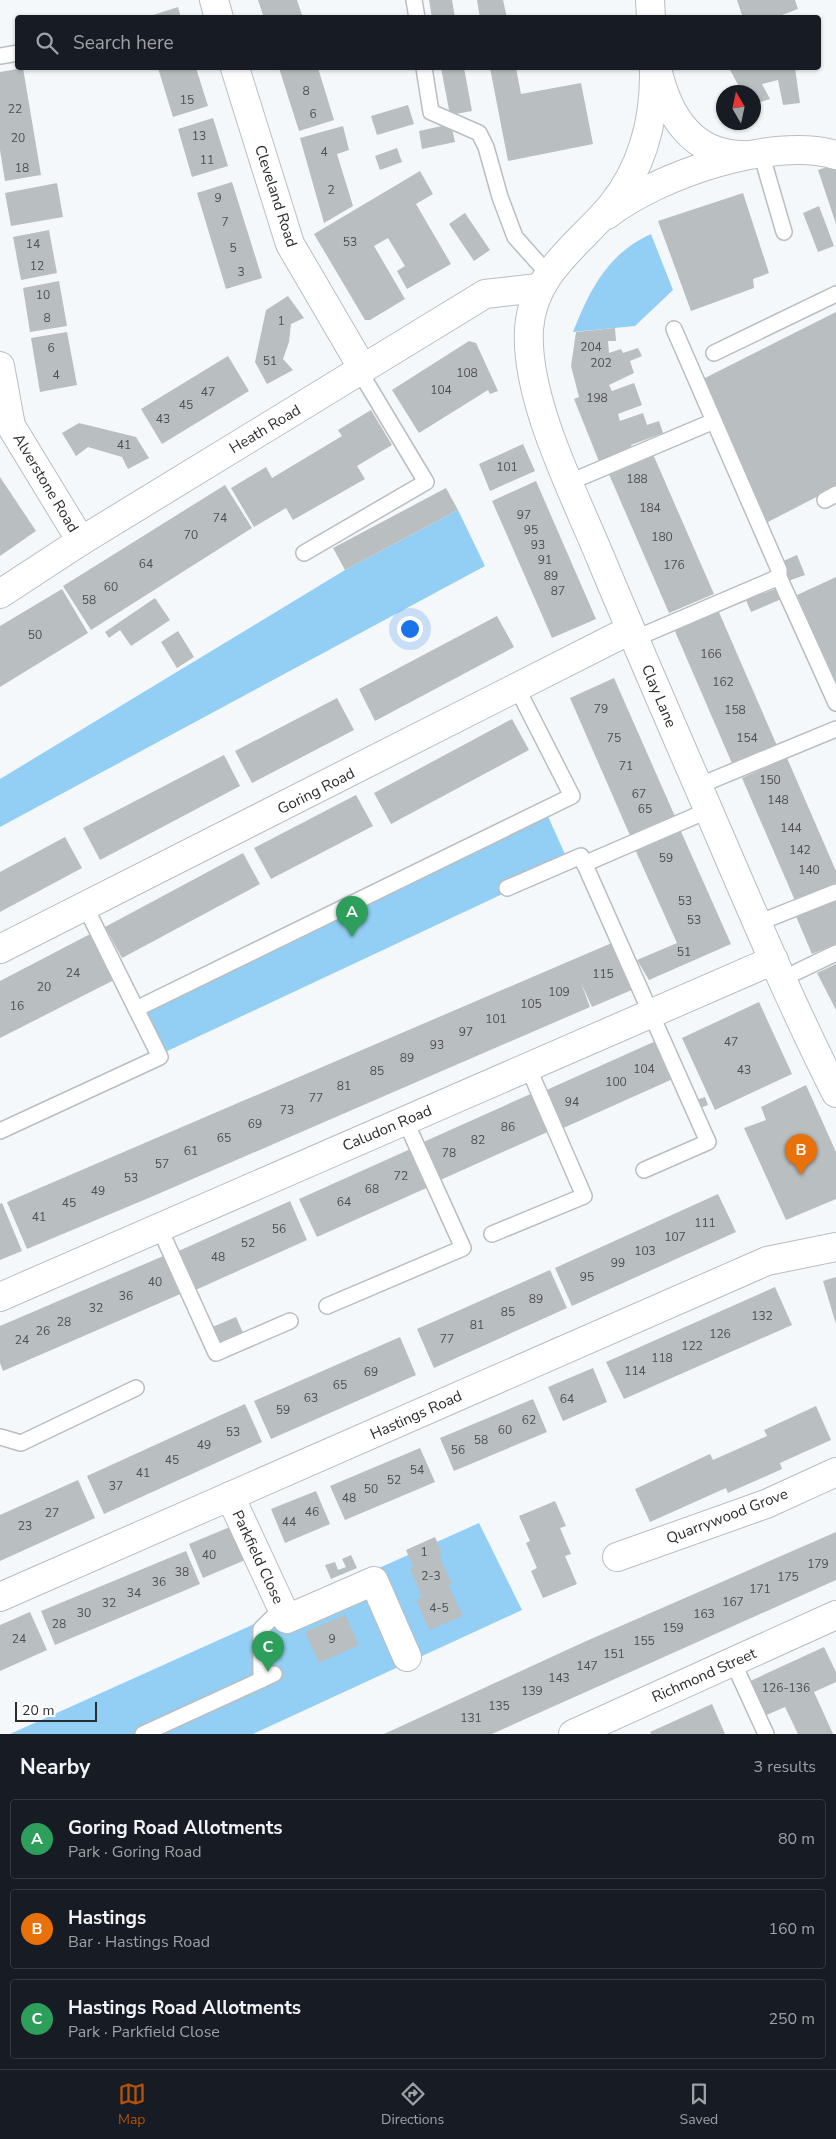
<!DOCTYPE html>
<meta charset="utf-8">
<style>
:root{--surface:#171b24;--page:#242831;--text:#f1f3f6;--muted:#9ea1a6;--line:#363941;--accent:#b45309}
body{margin:0;font-family:"Nunito Sans",sans-serif;background:var(--page);color:var(--text)}
.compass{position:absolute;left:716px;top:85px;width:45px;height:45px;border-radius:50%;background:var(--surface);box-shadow:0 1px 4px #0004;rotate:351deg}
.scale{position:absolute;left:15px;bottom:12px;width:82px;box-sizing:border-box;padding-left:5px;border:2px solid #2b2c2e;border-top:0;font-size:14px;line-height:18px;white-space:nowrap;color:#2b2c2e;-webkit-text-stroke:4px #fff;paint-order:stroke}
.you{position:absolute;left:409px;top:628px;width:18px;height:18px;margin:-12px;border:4px solid #fff;border-radius:50%;background:#1a73e8;box-shadow:0 0 0 8px #1a73e833}
.badge{display:grid;place-items:center;width:32px;height:32px;border-radius:50%;background:var(--accent);color:#fff;font-size:16px;font-weight:700}
.pin{position:absolute;translate:-50% -41px;filter:drop-shadow(0 1px 2px #0008)}
.pin::after{content:'';position:absolute;top:26px;width:18px;height:15px;background:inherit;clip-path:polygon(0 0,100% 0,50% 100%)}
.list{margin:0;padding:0;list-style:none}
h2{display:flex;justify-content:space-between;align-items:center;height:65px;margin:0;padding:0 20px;font-size:21px}
h2 small{font-size:16px;font-weight:400;color:var(--muted)}
.list li{display:grid;grid-template-columns:32px 1fr auto;gap:15px;align-items:center;box-sizing:border-box;height:80px;margin:0 10px 10px;padding:0 10px;border:1px solid var(--line);border-radius:5px}
.list b{display:block;font-size:19px;white-space:nowrap}
.list p{margin:0;font-size:16px;white-space:nowrap;color:var(--muted)}
.list em{font-size:16px;font-style:normal;color:var(--muted)}
.icon{flex:none;width:28px;height:28px;fill:none;stroke:currentColor;stroke-width:2;stroke-linecap:round;stroke-linejoin:round}
.map{position:relative;flex:none;width:836px;height:1734px;overflow:hidden}
.search{position:absolute;background:var(--surface);box-shadow:0 1px 4px #0004;left:15px;right:15px;top:15px;height:55px;display:flex;align-items:center;gap:12px;box-sizing:border-box;padding:0 18px;border-radius:5px;color:var(--muted);font-size:19px}
.sheet{height:335px;background:var(--surface)}
nav{display:flex;justify-content:space-around;align-items:center;box-sizing:border-box;height:70px;border-top:1px solid var(--line);background:var(--surface);font-size:14px;color:var(--muted)}
nav a{display:grid;justify-items:center;gap:2px}
nav .on{color:var(--accent)}
.map>svg:first-child{display:block}
.green{fill:#93cff4}
.building{fill:#b9bec0}
.lines{fill:none;stroke-linecap:round;stroke-linejoin:round}
.lane-casing{stroke:#b9bec0;stroke-width:18}
.street-casing{stroke:#b9bec0;stroke-width:30}
.secondary-casing{stroke:#b9bec0;stroke-width:30}
.lane{stroke:#fff;stroke-width:15}
.street{stroke:#fff;stroke-width:28}
.secondary{stroke:#fff;stroke-width:28}
.labels{text-anchor:middle;stroke-width:5;stroke-linejoin:round;paint-order:stroke}
.number-label{font-size:12px;fill:#4e5052}
.street-label{font-size:15px;fill:#2b2c2e;stroke:#fff}
</style>
<div class="map">
<svg width="836" height="1734" viewBox="0 0 836 1734">
<rect width="100%" height="100%" fill="#f4f8fb"/>
<!-- green -->
<g class="green">
<path d="M651 234 673 290 635 326 573 332C589 291 608 253 651 234Z"/>
<path d="M458 510 485 566 0 827V779L345 570Z"/>
<path d="M546 812 569 863 161 1054 143 1011Z"/>
<path d="M479 1523 522 1610 253 1734H10Z"/>
</g>
<!-- building -->
<g class="building">
<path d="M258 0H297L303 18H264Z"/>
<path d="M429 0H452L455 18H432Z"/>
<path d="M477 0H503L507 18H480Z"/>
<path d="M737 0H795L798 9 782 15 783 18H743Z"/>
<path d="M178 7 181 18H147V17Z"/>
<path d="M23 68 41 175 5 181 0 150V72Z"/>
<path d="M158 68H196L208 106 173 117Z"/>
<path d="M279 68H318L334 120 299 131Z"/>
<path d="M441 68H464L472 111 450 115Z"/>
<path d="M490 68H516L521 94 581 83 593 144 508 161Z"/>
<path d="M729 68H795L800 103 783 105 778 80 762 84 770 99 754 104V92H742Z"/>
<path d="M408 105 414 124 377 135 371 116Z"/>
<path d="M213 118 228 166 192 177 178 129Z"/>
<path d="M451 124 455 142 422 149 419 131Z"/>
<path d="M343 126 349 150 337 154 353 206 324 223 300 138Z"/>
<path d="M397 148 402 162 380 170 375 156Z"/>
<path d="M836 164V224L818 170Z"/>
<path d="M420 171 433 194 416 204 451 264 407 289 397 271 405 266 388 238 374 246 405 299 370 320H365L314 234Z"/>
<path d="M232 182 262 278 226 289 197 193Z"/>
<path d="M57 183 63 217 11 226 5 193Z"/>
<path d="M743 193 769 273 753 279 754 288 691 311 658 221Z"/>
<path d="M819 206 834 246 818 252 803 213Z"/>
<path d="M465 213 490 250 474 261 449 224Z"/>
<path d="M49 230 57 273 21 280 13 237Z"/>
<path d="M59 281 67 326 30 332 23 288Z"/>
<path d="M288 296 304 318 291 324 289 342 283 359 293 370 267 384 255 362 266 310Z"/>
<path d="M836 312V487L764 524 703 379Z"/>
<path d="M615 328 616 341H608L609 353 621 349 623 353 638 348 642 356 630 361 634 373 609 385 612 391 634 383 642 405 618 414 620 421 643 413 647 425 659 421 663 433 631 445 633 452 600 464 574 399 579 397 571 366 576 332Z"/>
<path d="M67 332 77 385 40 392 31 338Z"/>
<path d="M469 341 476 343 498 391 490 394 488 390 419 433 392 390Z"/>
<path d="M228 356 249 391 162 444 141 409Z"/>
<path d="M371 410 392 445 357 466 365 479 293 520 286 508 254 527 231 488 266 467 272 478 342 436 338 430Z"/>
<path d="M79 423 136 437 149 458 128 469 122 457 88 447 76 456 62 433Z"/>
<path d="M523 444 535 471 490 491 479 464Z"/>
<path d="M652 452 714 594 669 613 608 472Z"/>
<path d="M0 477 36 531 0 556Z"/>
<path d="M536 481 596 619 552 638 492 501Z"/>
<path d="M225 485 252 528 91 630 63 586Z"/>
<path d="M446 488 458 510 345 570 333 548Z"/>
<path d="M797 555 805 575 788 581 781 562Z"/>
<path d="M836 577V688L797 595Z"/>
<path d="M780 587 784 598 751 612 746 600Z"/>
<path d="M62 589 88 633 0 687V626Z"/>
<path d="M155 598 170 620 131 646 120 630 109 638 105 632Z"/>
<path d="M718 610 778 748 734 768 674 629Z"/>
<path d="M497 616 514 647 375 721 359 689Z"/>
<path d="M178 631 194 657 177 668 161 642Z"/>
<path d="M614 678 677 821 632 840 570 698Z"/>
<path d="M337 698 354 730 252 783 235 751Z"/>
<path d="M512 719 529 750 391 824 374 793Z"/>
<path d="M224 755 240 786 100 860 83 828Z"/>
<path d="M787 758 836 871V885L796 903 742 778Z"/>
<path d="M356 795 373 826 271 879 254 848Z"/>
<path d="M679 827 731 944 649 980 637 960 677 943 634 847Z"/>
<path d="M65 837 82 868 0 912V872Z"/>
<path d="M243 853 260 884 122 958 105 927Z"/>
<path d="M836 897V944L812 954 795 914Z"/>
<path d="M94 932 118 978 0 1038V981Z"/>
<path d="M614 942 634 989 592 1007 581 983 590 1007 151 1197 27 1249 7 1202Z"/>
<path d="M836 964V1010L817 973Z"/>
<path d="M759 1002 792 1074 715 1110 682 1038Z"/>
<path d="M658 1040 675 1078 559 1130 542 1092Z"/>
<path d="M806 1085 836 1152V1199L786 1220 744 1128 766 1120 761 1107Z"/>
<path d="M535 1092 552 1130 436 1182 419 1144Z"/>
<path d="M705 1097 708 1105 697 1109 694 1101Z"/>
<path d="M415 1147 433 1185 317 1237 299 1199Z"/>
<path d="M718 1194 736 1232 572 1306 555 1268Z"/>
<path d="M290 1201 307 1240 191 1292 174 1253Z"/>
<path d="M2 1203 22 1251 0 1260V1204Z"/>
<path d="M168 1254 185 1292 3 1371 0 1363V1326Z"/>
<path d="M550 1270 567 1308 434 1368 417 1329Z"/>
<path d="M836 1277V1324L823 1281Z"/>
<path d="M775 1287 792 1325 624 1399 606 1362Z"/>
<path d="M236 1317 244 1335 219 1346 210 1328Z"/>
<path d="M400 1337 416 1375 271 1439 254 1401Z"/>
<path d="M593 1368 607 1402 563 1421 548 1387Z"/>
<path d="M533 1399 547 1432 454 1471 440 1438Z"/>
<path d="M245 1404 262 1442 104 1514 87 1476Z"/>
<path d="M816 1406 831 1440 780 1463 782 1469 728 1493 726 1488 650 1522 635 1489 710 1454 713 1460 767 1436 764 1430Z"/>
<path d="M420 1448 435 1482 345 1520 330 1486Z"/>
<path d="M78 1480 95 1518 0 1561V1515Z"/>
<path d="M316 1491 330 1524 285 1543 271 1509Z"/>
<path d="M555 1501 566 1526 560 1528 571 1554 565 1556 577 1584 543 1598 531 1571 537 1568 526 1543 530 1541 519 1516Z"/>
<path d="M237 1524 252 1557 203 1578 189 1544Z"/>
<path d="M836 1532V1580L492 1734H384L584 1642Z"/>
<path d="M435 1537 442 1554 439 1556 452 1584 448 1585 463 1616 429 1630 416 1600 422 1597 410 1569 413 1567 406 1550Z"/>
<path d="M186 1551 200 1584 55 1645 41 1611Z"/>
<path d="M351 1555 357 1568 331 1579 325 1565 335 1562 338 1570 346 1567 342 1559Z"/>
<path d="M30 1612 47 1650 0 1671V1625Z"/>
<path d="M345 1615 359 1645 319 1663 305 1632Z"/>
<path d="M824 1647 836 1672V1682L814 1692 833 1734H798L785 1707 762 1717 746 1683Z"/>
<path d="M712 1704 725 1734H651L650 1732Z"/>
</g>
<g class="lines">
<!-- lane casing -->
<g class="lane-casing">
<g id="lane">
<path d="M414 0 417 18"/>
<path d="M0 56 18 53"/>
<path d="M424 68 431 112 479 133 486 147 500 197 515 237 549 275"/>
<path d="M761 153 784 232"/>
<path d="M674 329 714 421"/>
<path d="M714 353 836 294"/>
<path d="M570 482 714 421 779 570V577L836 703"/>
<path d="M825 500 836 494"/>
<path d="M304 553 426 482 360 372"/>
<path d="M634 639 779 577"/>
<path d="M698 786 836 729"/>
<path d="M584 864 709 810"/>
<path d="M507 888 581 856 708 1142 644 1170"/>
<path d="M758 923 836 892"/>
<path d="M782 979 836 953"/>
<path d="M136 1009 572 796 517 688"/>
<path d="M0 1131 160 1057 86 908"/>
<path d="M159 1227 216 1353 290 1321"/>
<path d="M492 1234 584 1196 528 1067"/>
<path d="M327 1306 463 1248 405 1120"/>
<path d="M0 1437 21 1443 136 1388"/>
<path d="M733 1662 766 1734"/>
<path d="M261 1680V1629L282 1608"/>
<path d="M143 1734 274 1674"/>
</g>
</g>
<!-- street casing -->
<g class="street-casing">
<g id="street">
<path d="M214 0 219 18"/>
<path d="M235 68 290 244 363 369"/>
<path d="M657 68C667 113 691 155 743 155"/>
<path d="M607 215C658 175 772 136 836 155"/>
<path d="M0 366 11 426 81 541"/>
<path d="M0 949 630 630"/>
<path d="M0 1297 774 960"/>
<path d="M230 1496 287 1619 374 1581 407 1657"/>
<path d="M617 1557 766 1504 836 1472"/>
<path d="M0 1597 767 1261 836 1247"/>
<path d="M573 1734 836 1615"/>
</g>
</g>
<!-- secondary casing -->
<g class="secondary-casing">
<g id="secondary">
<path d="M650 0 651 18"/>
<path d="M654 68C655 118 644 165 612 205 579 245 533 272 529 329 525 400 574 493 601 559 636 643 672 726 708 809 749 904 789 1000 836 1093"/>
<path d="M0 594 81 541 485 294 538 288"/>
</g>
</g>
<!-- lane -->
<use href="#lane" class="lane"/>
<!-- street -->
<use href="#street" class="street"/>
<!-- secondary -->
<use href="#secondary" class="secondary"/>
</g>
<g class="labels">
<!-- number labels -->
<g class="number-label">
<text x="306" y="95">8</text>
<text x="187" y="104">15</text>
<text x="15" y="113">22</text>
<text x="313" y="118">6</text>
<text x="199" y="140">13</text>
<text x="18" y="142">20</text>
<text x="324" y="156">4</text>
<text x="207" y="164">11</text>
<text x="22" y="172">18</text>
<text x="331" y="194">2</text>
<text x="218" y="202">9</text>
<text x="225" y="226">7</text>
<text x="350" y="246">53</text>
<text x="33" y="248">14</text>
<text x="233" y="252">5</text>
<text x="37" y="270">12</text>
<text x="241" y="276">3</text>
<text x="43" y="299">10</text>
<text x="47" y="322">8</text>
<text x="281" y="325">1</text>
<text x="591" y="351">204</text>
<text x="51" y="352">6</text>
<text x="270" y="365">51</text>
<text x="601" y="367">202</text>
<text x="467" y="377">108</text>
<text x="56" y="379">4</text>
<text x="441" y="394">104</text>
<text x="208" y="396">47</text>
<text x="597" y="402">198</text>
<text x="186" y="409">45</text>
<text x="163" y="423">43</text>
<text x="124" y="449">41</text>
<text x="507" y="471">101</text>
<text x="637" y="483">188</text>
<text x="650" y="512">184</text>
<text x="524" y="519">97</text>
<text x="220" y="522">74</text>
<text x="531" y="534">95</text>
<text x="191" y="539">70</text>
<text x="662" y="541">180</text>
<text x="538" y="549">93</text>
<text x="545" y="564">91</text>
<text x="146" y="568">64</text>
<text x="674" y="569">176</text>
<text x="551" y="580">89</text>
<text x="111" y="591">60</text>
<text x="558" y="595">87</text>
<text x="89" y="604">58</text>
<text x="35" y="639">50</text>
<text x="711" y="658">166</text>
<text x="723" y="686">162</text>
<text x="601" y="713">79</text>
<text x="735" y="714">158</text>
<text x="614" y="742">75</text>
<text x="747" y="742">154</text>
<text x="626" y="770">71</text>
<text x="770" y="784">150</text>
<text x="639" y="798">67</text>
<text x="778" y="804">148</text>
<text x="645" y="813">65</text>
<text x="791" y="832">144</text>
<text x="800" y="854">142</text>
<text x="666" y="862">59</text>
<text x="809" y="874">140</text>
<text x="685" y="905">53</text>
<text x="694" y="924">53</text>
<text x="684" y="956">51</text>
<text x="73" y="977">24</text>
<text x="603" y="978">115</text>
<text x="44" y="991">20</text>
<text x="559" y="996">109</text>
<text x="531" y="1008">105</text>
<text x="17" y="1010">16</text>
<text x="496" y="1023">101</text>
<text x="466" y="1036">97</text>
<text x="731" y="1046">47</text>
<text x="437" y="1049">93</text>
<text x="407" y="1062">89</text>
<text x="644" y="1073">104</text>
<text x="744" y="1074">43</text>
<text x="377" y="1075">85</text>
<text x="616" y="1086">100</text>
<text x="344" y="1090">81</text>
<text x="316" y="1102">77</text>
<text x="572" y="1106">94</text>
<text x="287" y="1114">73</text>
<text x="255" y="1128">69</text>
<text x="508" y="1131">86</text>
<text x="224" y="1142">65</text>
<text x="478" y="1144">82</text>
<text x="191" y="1155">61</text>
<text x="449" y="1157">78</text>
<text x="162" y="1168">57</text>
<text x="401" y="1180">72</text>
<text x="131" y="1182">53</text>
<text x="372" y="1193">68</text>
<text x="98" y="1195">49</text>
<text x="344" y="1206">64</text>
<text x="69" y="1207">45</text>
<text x="39" y="1221">41</text>
<text x="705" y="1227">111</text>
<text x="279" y="1233">56</text>
<text x="675" y="1241">107</text>
<text x="248" y="1247">52</text>
<text x="645" y="1255">103</text>
<text x="218" y="1261">48</text>
<text x="618" y="1267">99</text>
<text x="587" y="1281">95</text>
<text x="155" y="1286">40</text>
<text x="126" y="1300">36</text>
<text x="536" y="1303">89</text>
<text x="96" y="1312">32</text>
<text x="508" y="1316">85</text>
<text x="762" y="1320">132</text>
<text x="64" y="1326">28</text>
<text x="477" y="1329">81</text>
<text x="43" y="1335">26</text>
<text x="720" y="1338">126</text>
<text x="447" y="1343">77</text>
<text x="22" y="1344">24</text>
<text x="692" y="1350">122</text>
<text x="662" y="1362">118</text>
<text x="635" y="1375">114</text>
<text x="371" y="1376">69</text>
<text x="340" y="1389">65</text>
<text x="311" y="1402">63</text>
<text x="567" y="1403">64</text>
<text x="283" y="1414">59</text>
<text x="529" y="1424">62</text>
<text x="505" y="1434">60</text>
<text x="233" y="1436">53</text>
<text x="481" y="1444">58</text>
<text x="204" y="1449">49</text>
<text x="458" y="1454">56</text>
<text x="172" y="1464">45</text>
<text x="417" y="1474">54</text>
<text x="143" y="1477">41</text>
<text x="394" y="1484">52</text>
<text x="116" y="1490">37</text>
<text x="371" y="1493">50</text>
<text x="349" y="1502">48</text>
<text x="312" y="1516">46</text>
<text x="52" y="1517">27</text>
<text x="289" y="1526">44</text>
<text x="25" y="1530">23</text>
<text x="424" y="1556">1</text>
<text x="209" y="1559">40</text>
<text x="818" y="1568">179</text>
<text x="182" y="1576">38</text>
<text x="431" y="1580">2-3</text>
<text x="788" y="1581">175</text>
<text x="159" y="1586">36</text>
<text x="760" y="1593">171</text>
<text x="134" y="1597">34</text>
<text x="733" y="1606">167</text>
<text x="109" y="1607">32</text>
<text x="439" y="1612">4-5</text>
<text x="84" y="1617">30</text>
<text x="704" y="1618">163</text>
<text x="59" y="1628">28</text>
<text x="673" y="1632">159</text>
<text x="19" y="1643">24</text>
<text x="332" y="1643">9</text>
<text x="644" y="1645">155</text>
<text x="614" y="1658">151</text>
<text x="587" y="1670">147</text>
<text x="559" y="1682">143</text>
<text x="786" y="1692">126-136</text>
<text x="532" y="1695">139</text>
<text x="499" y="1710">135</text>
<text x="471" y="1722">131</text>
</g>
<!-- street labels -->
<g class="street-label">
<text transform="translate(276 196) rotate(72)" y="5">Cleveland Road</text>
<text transform="translate(265 429) rotate(-31)" y="5">Heath Road</text>
<text transform="translate(46 483) rotate(59)" y="5">Alverstone Road</text>
<text transform="translate(659 696) rotate(67)" y="5">Clay Lane</text>
<text transform="translate(316 791) rotate(-27)" y="5">Goring Road</text>
<text transform="translate(387 1128) rotate(-23)" y="5">Caludon Road</text>
<text transform="translate(416 1415) rotate(-24)" y="5">Hastings Road</text>
<text transform="translate(727 1516) rotate(-21)" y="5">Quarrywood Grove</text>
<text transform="translate(258 1557) rotate(65)" y="5">Parkfield Close</text>
<text transform="translate(704 1675) rotate(-24)" y="5">Richmond Street</text>
</g>
</g>
</svg>
<svg class="compass" viewBox="-18 -18 36 36"><path d="M0-13l5 13h-10z" fill="#e53935"/><path d="M0 13l5-13h-10z" fill="#9ea1a6"/></svg>
<div class="scale">20 m</div>
<div class="you"></div>
<div class="pin badge" style="left:352px;top:937px;background:#2e9e5b">A</div>
<div class="pin badge" style="left:801px;top:1175px;background:#e8710a">B</div>
<div class="pin badge" style="left:268px;top:1672px;background:#2e9e5b">C</div>
<div class="search"><svg class="icon" aria-label="search" viewBox="0 0 24 24"><circle cx="10" cy="10" r="6"/><path d="M15 15l6 6"/></svg>Search here</div>
</div>
<section class="sheet">
<h2>Nearby<small>3 results</small></h2>
<ul class="list">
<li><span class="badge" style="background:#2e9e5b">A</span><div><b>Goring Road Allotments</b><p>Park · Goring Road</p></div><em>80 m</em></li>
<li><span class="badge" style="background:#e8710a">B</span><div><b>Hastings</b><p>Bar · Hastings Road</p></div><em>160 m</em></li>
<li><span class="badge" style="background:#2e9e5b">C</span><div><b>Hastings Road Allotments</b><p>Park · Parkfield Close</p></div><em>250 m</em></li>
</ul>
</section>
<nav>
<a class="on"><svg class="icon" aria-label="map" viewBox="0 0 24 24"><path d="M3 6l6-2 6 2 6-2v14l-6 2-6-2-6 2zM9 4v14M15 6v14"/></svg>Map</a>
<a><svg class="icon" aria-label="directions" viewBox="0 0 24 24"><path d="M12 3l9 9-9 9-9-9zM9 14v-3h6M13 9l2 2-2 2"/></svg>Directions</a>
<a><svg class="icon" aria-label="saved" viewBox="0 0 24 24"><path d="M7 4h10v16l-5-4-5 4z"/></svg>Saved</a>
</nav>
